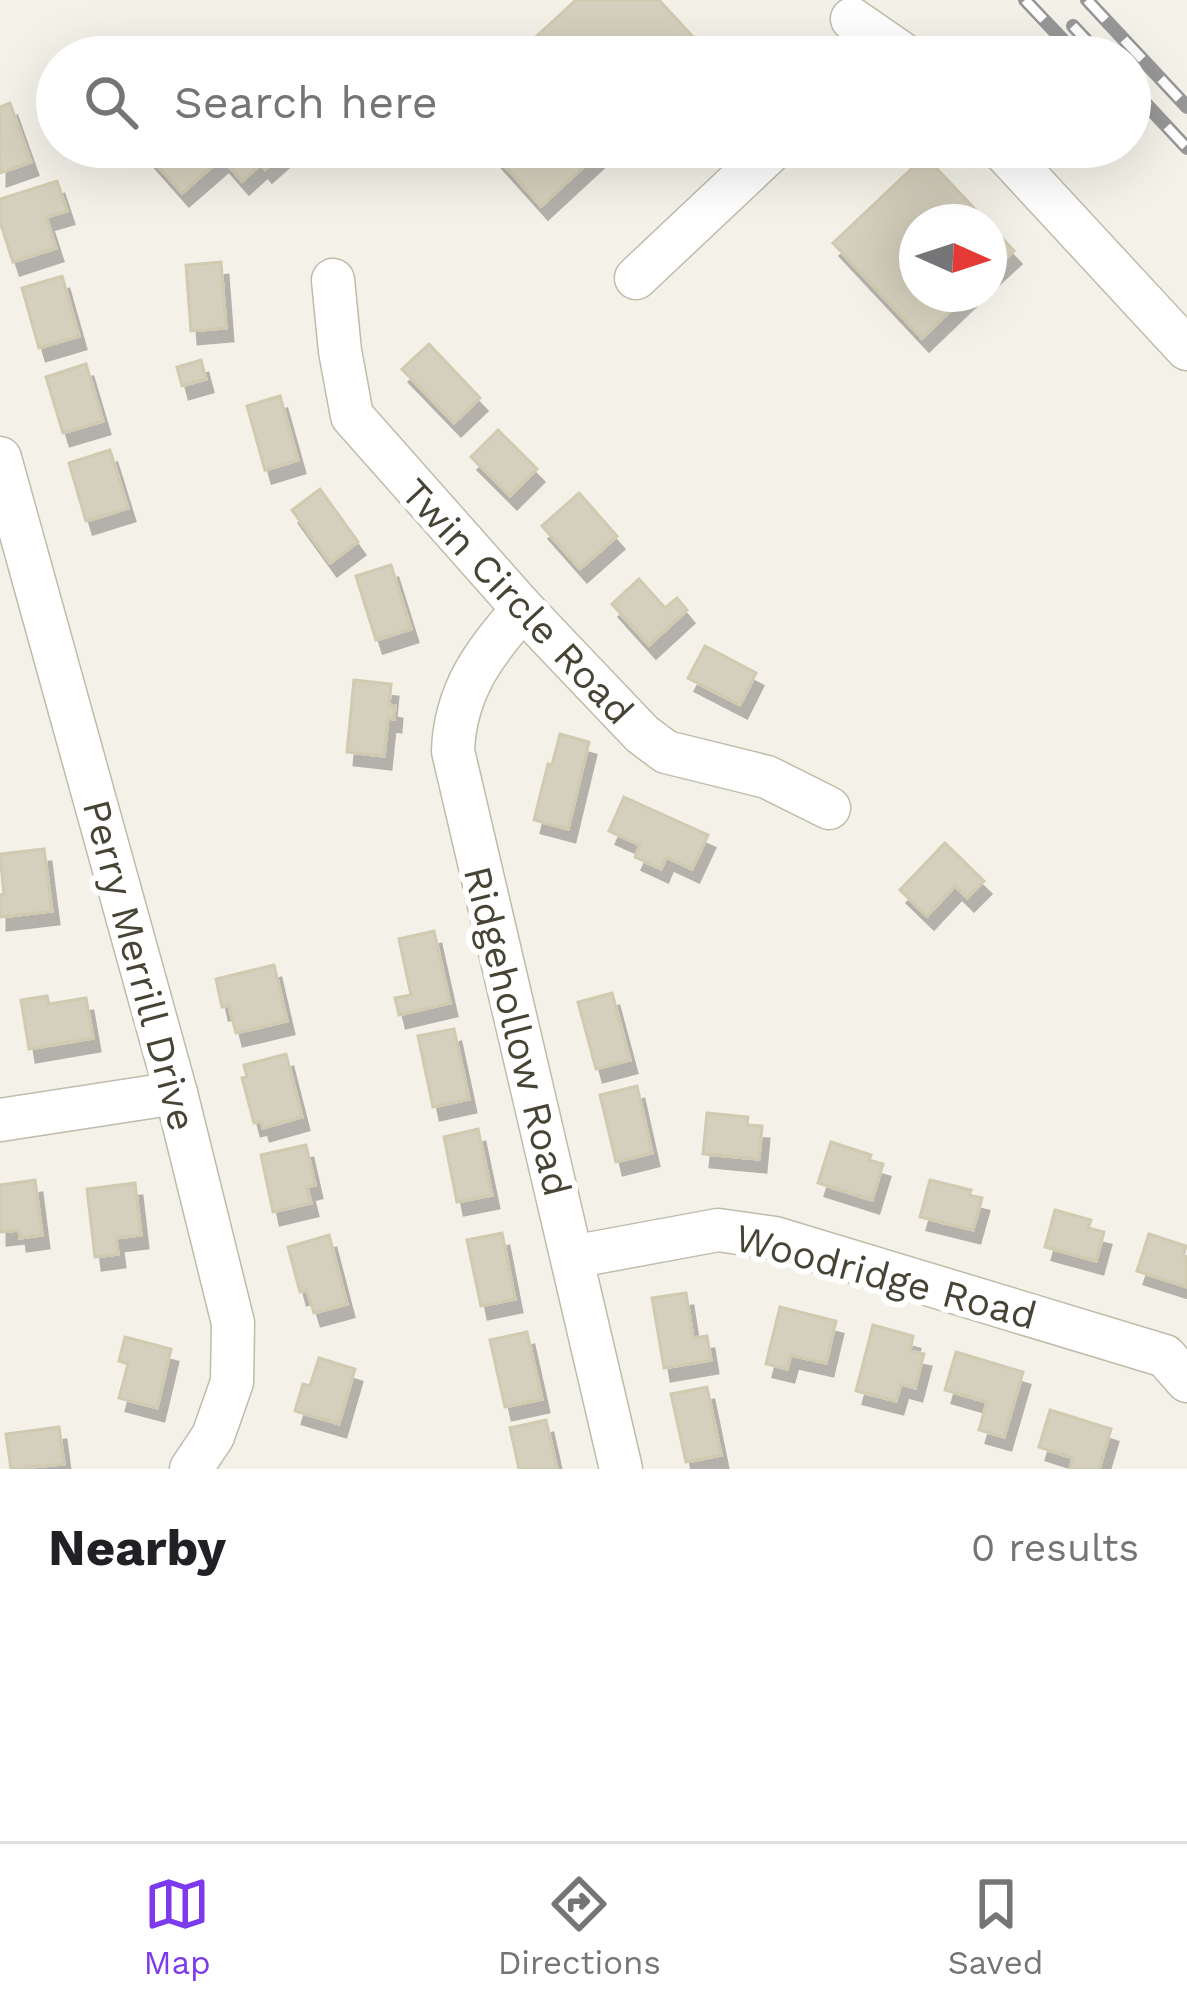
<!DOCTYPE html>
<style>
:root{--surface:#fff;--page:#f6f6f6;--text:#202124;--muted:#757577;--line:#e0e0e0;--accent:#7c3aed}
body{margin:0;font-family:"Work Sans",sans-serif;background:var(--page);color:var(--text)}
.compass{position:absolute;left:899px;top:204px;width:108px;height:108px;border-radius:50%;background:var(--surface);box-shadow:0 12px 48px #0002;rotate:93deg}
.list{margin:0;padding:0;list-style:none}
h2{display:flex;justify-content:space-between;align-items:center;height:156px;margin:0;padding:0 48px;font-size:51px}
h2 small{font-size:39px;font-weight:400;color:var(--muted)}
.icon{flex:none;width:66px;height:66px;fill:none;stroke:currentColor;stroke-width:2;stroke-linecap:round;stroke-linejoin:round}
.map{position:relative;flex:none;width:1187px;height:1469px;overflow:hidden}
.search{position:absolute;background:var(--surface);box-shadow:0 12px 48px #0002;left:36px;right:36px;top:36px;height:132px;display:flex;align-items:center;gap:30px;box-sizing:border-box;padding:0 42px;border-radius:66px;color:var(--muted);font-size:45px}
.sheet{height:372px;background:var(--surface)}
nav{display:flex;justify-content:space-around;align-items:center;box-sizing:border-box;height:168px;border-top:3px solid var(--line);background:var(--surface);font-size:33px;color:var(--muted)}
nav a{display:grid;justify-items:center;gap:6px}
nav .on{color:var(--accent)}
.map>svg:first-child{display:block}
.building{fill:#d5d0bd;stroke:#d0cab0;stroke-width:3;filter:url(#shadow)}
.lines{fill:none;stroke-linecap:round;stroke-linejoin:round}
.minor-casing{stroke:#bfbcaa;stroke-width:45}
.minor{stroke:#fff;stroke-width:42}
.rail-casing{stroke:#979797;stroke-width:14}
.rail{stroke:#fff;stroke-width:9;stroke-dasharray:27;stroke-linecap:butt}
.labels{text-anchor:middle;stroke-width:12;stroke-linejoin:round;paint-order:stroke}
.street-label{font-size:39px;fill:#474436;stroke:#fff}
</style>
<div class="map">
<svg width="1187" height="1469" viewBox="0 0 1187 1469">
<defs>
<filter id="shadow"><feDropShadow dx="7" dy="13" stdDeviation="0" flood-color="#0004"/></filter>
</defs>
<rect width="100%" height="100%" fill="#f4f2e8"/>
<!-- building -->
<g class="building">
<path d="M576 0H659L708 53 703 57H514Z"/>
<path d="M10 103 31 162 0 173V107Z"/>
<path d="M149 147H290L265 169 261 164 242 181 222 158 182 193 145 151Z"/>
<path d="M488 147H605L541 206Z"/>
<path d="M925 156 987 222H917V294H968L922 338 833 243Z"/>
<path d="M57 181 67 211 46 217 56 248 13 262 0 222V199Z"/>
<path d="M989 224 1014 251 989 274Z"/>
<path d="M221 262 226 328 191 331 186 265Z"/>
<path d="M62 276 79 336 39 348 22 288Z"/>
<path d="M429 344 480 398 454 423 402 369Z"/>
<path d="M201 360 206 379 182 386 177 367Z"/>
<path d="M86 364 103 421 63 433 46 377Z"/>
<path d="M280 396 298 460 265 470 247 406Z"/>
<path d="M498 430 537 469 510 496 471 457Z"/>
<path d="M110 450 128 508 86 521 69 463Z"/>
<path d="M320 489 358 542 330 563 292 510Z"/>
<path d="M579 493 617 536 580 569 542 526Z"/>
<path d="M391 565 411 629 376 640 356 576Z"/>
<path d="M639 579 665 608 677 598 687 610 649 645 612 604Z"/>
<path d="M705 646 756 673 740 705 688 678Z"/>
<path d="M354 680 391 684 389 705 395 706 394 719 388 718 384 756 347 752Z"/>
<path d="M560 734 589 742 568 829 534 820 548 764 552 765Z"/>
<path d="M624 797 708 835 692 869 666 857 661 869 635 857 640 845 609 831Z"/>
<path d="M945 843 984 881 967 898 955 886 927 916 900 890Z"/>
<path d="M44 849 52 911 0 917V895L4 894 0 854Z"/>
<path d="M434 931 450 1003 399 1015 395 998 411 995 399 939Z"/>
<path d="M274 965 287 1021 236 1033 229 1006 222 1007 216 979Z"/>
<path d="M612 993 630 1060 596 1069 578 1002Z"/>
<path d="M47 996 49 1004 86 998 93 1038 29 1049 21 1000Z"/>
<path d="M454 1029 469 1099 433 1107 418 1036Z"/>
<path d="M286 1054 302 1117 263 1128 261 1121 254 1123 242 1078 247 1077 244 1065Z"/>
<path d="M637 1086 652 1153 616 1162 600 1095Z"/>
<path d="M707 1113 748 1117 747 1125 762 1126 759 1159 703 1154Z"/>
<path d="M478 1129 492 1195 457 1202 444 1137Z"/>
<path d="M831 1142 871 1155 869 1160 883 1164 872 1200 818 1183Z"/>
<path d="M306 1145 315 1185 307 1187 311 1203 273 1212 261 1155Z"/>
<path d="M35 1180 42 1235 20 1238 19 1230 0 1232V1185Z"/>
<path d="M930 1180 971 1190 969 1195 982 1198 973 1230 920 1217Z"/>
<path d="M135 1183 141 1235 116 1238 118 1254 95 1257 87 1189Z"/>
<path d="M1055 1210 1091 1220 1088 1228 1104 1232 1096 1261 1045 1247Z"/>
<path d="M502 1233 515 1299 481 1306 467 1240Z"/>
<path d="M1149 1234 1186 1246 1183 1256 1187 1257V1287L1137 1271Z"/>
<path d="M329 1235 347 1304 314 1313 307 1290 300 1292 288 1247Z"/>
<path d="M686 1293 693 1338 707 1336 711 1360 664 1368 652 1298Z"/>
<path d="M780 1307 836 1321 826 1363 791 1355 787 1369 766 1364Z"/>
<path d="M873 1325 913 1336 910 1351 924 1354 915 1388 901 1384 896 1401 856 1391Z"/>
<path d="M527 1332 542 1399 505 1407 490 1340Z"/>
<path d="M125 1337 171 1349 157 1408 119 1398 128 1364 119 1361Z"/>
<path d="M956 1352 1023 1372 1004 1437 979 1430 987 1402 945 1390Z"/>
<path d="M319 1358 355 1369 339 1424 295 1411 303 1384 310 1386Z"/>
<path d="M707 1387 721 1455 686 1462 671 1394Z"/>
<path d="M1050 1410 1111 1429 1099 1469H1070L1073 1458 1039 1447Z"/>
<path d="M546 1420 557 1469H519L510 1428Z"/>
<path d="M59 1427 64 1464 11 1469 6 1434Z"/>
</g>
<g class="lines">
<!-- minor casing -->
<g class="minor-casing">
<g id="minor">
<path d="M852 19 907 57"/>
<path d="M1000 147 1187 349"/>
<path d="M636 278 775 147"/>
<path d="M333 280 340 351 352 416 523 609 642 734 666 752 767 777 829 808"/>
<path d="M0 458 176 1093 233 1323 232 1382 213 1436 191 1469"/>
<path d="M523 609C484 652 455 692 453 751L621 1469"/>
<path d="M0 1120 176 1093"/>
<path d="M572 1257 718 1230 775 1238 1165 1356 1187 1381"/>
</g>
</g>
<!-- minor -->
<use href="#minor" class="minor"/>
<!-- rail casing -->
<g class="rail-casing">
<g id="rail">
<path d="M1025 0 1079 57"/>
<path d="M1087 0 1187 107"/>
<path d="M1073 26 1102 57"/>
<path d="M1130 87 1187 148"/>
</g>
</g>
<!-- rail -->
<use href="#rail" class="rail"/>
</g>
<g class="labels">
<!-- street labels -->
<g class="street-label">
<text transform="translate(518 601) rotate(47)" y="14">Twin Circle Road</text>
<text transform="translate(140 965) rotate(75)" y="14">Perry Merrill Drive</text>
<text transform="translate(518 1031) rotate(76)" y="14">Ridgehollow Road</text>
<text transform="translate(886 1276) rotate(15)" y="14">Woodridge Road</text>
</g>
</g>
</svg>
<svg class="compass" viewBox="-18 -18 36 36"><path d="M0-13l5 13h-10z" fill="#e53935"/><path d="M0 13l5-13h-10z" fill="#757577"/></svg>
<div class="search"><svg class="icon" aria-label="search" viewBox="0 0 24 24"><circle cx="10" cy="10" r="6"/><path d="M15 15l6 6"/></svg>Search here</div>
</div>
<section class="sheet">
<h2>Nearby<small>0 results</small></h2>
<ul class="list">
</ul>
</section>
<nav>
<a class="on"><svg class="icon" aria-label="map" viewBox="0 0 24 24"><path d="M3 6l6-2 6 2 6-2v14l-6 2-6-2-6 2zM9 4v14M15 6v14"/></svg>Map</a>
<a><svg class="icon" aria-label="directions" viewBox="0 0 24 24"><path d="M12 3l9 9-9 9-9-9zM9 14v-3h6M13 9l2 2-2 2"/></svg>Directions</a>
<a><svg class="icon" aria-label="saved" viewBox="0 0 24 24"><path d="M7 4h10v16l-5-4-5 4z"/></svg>Saved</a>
</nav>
